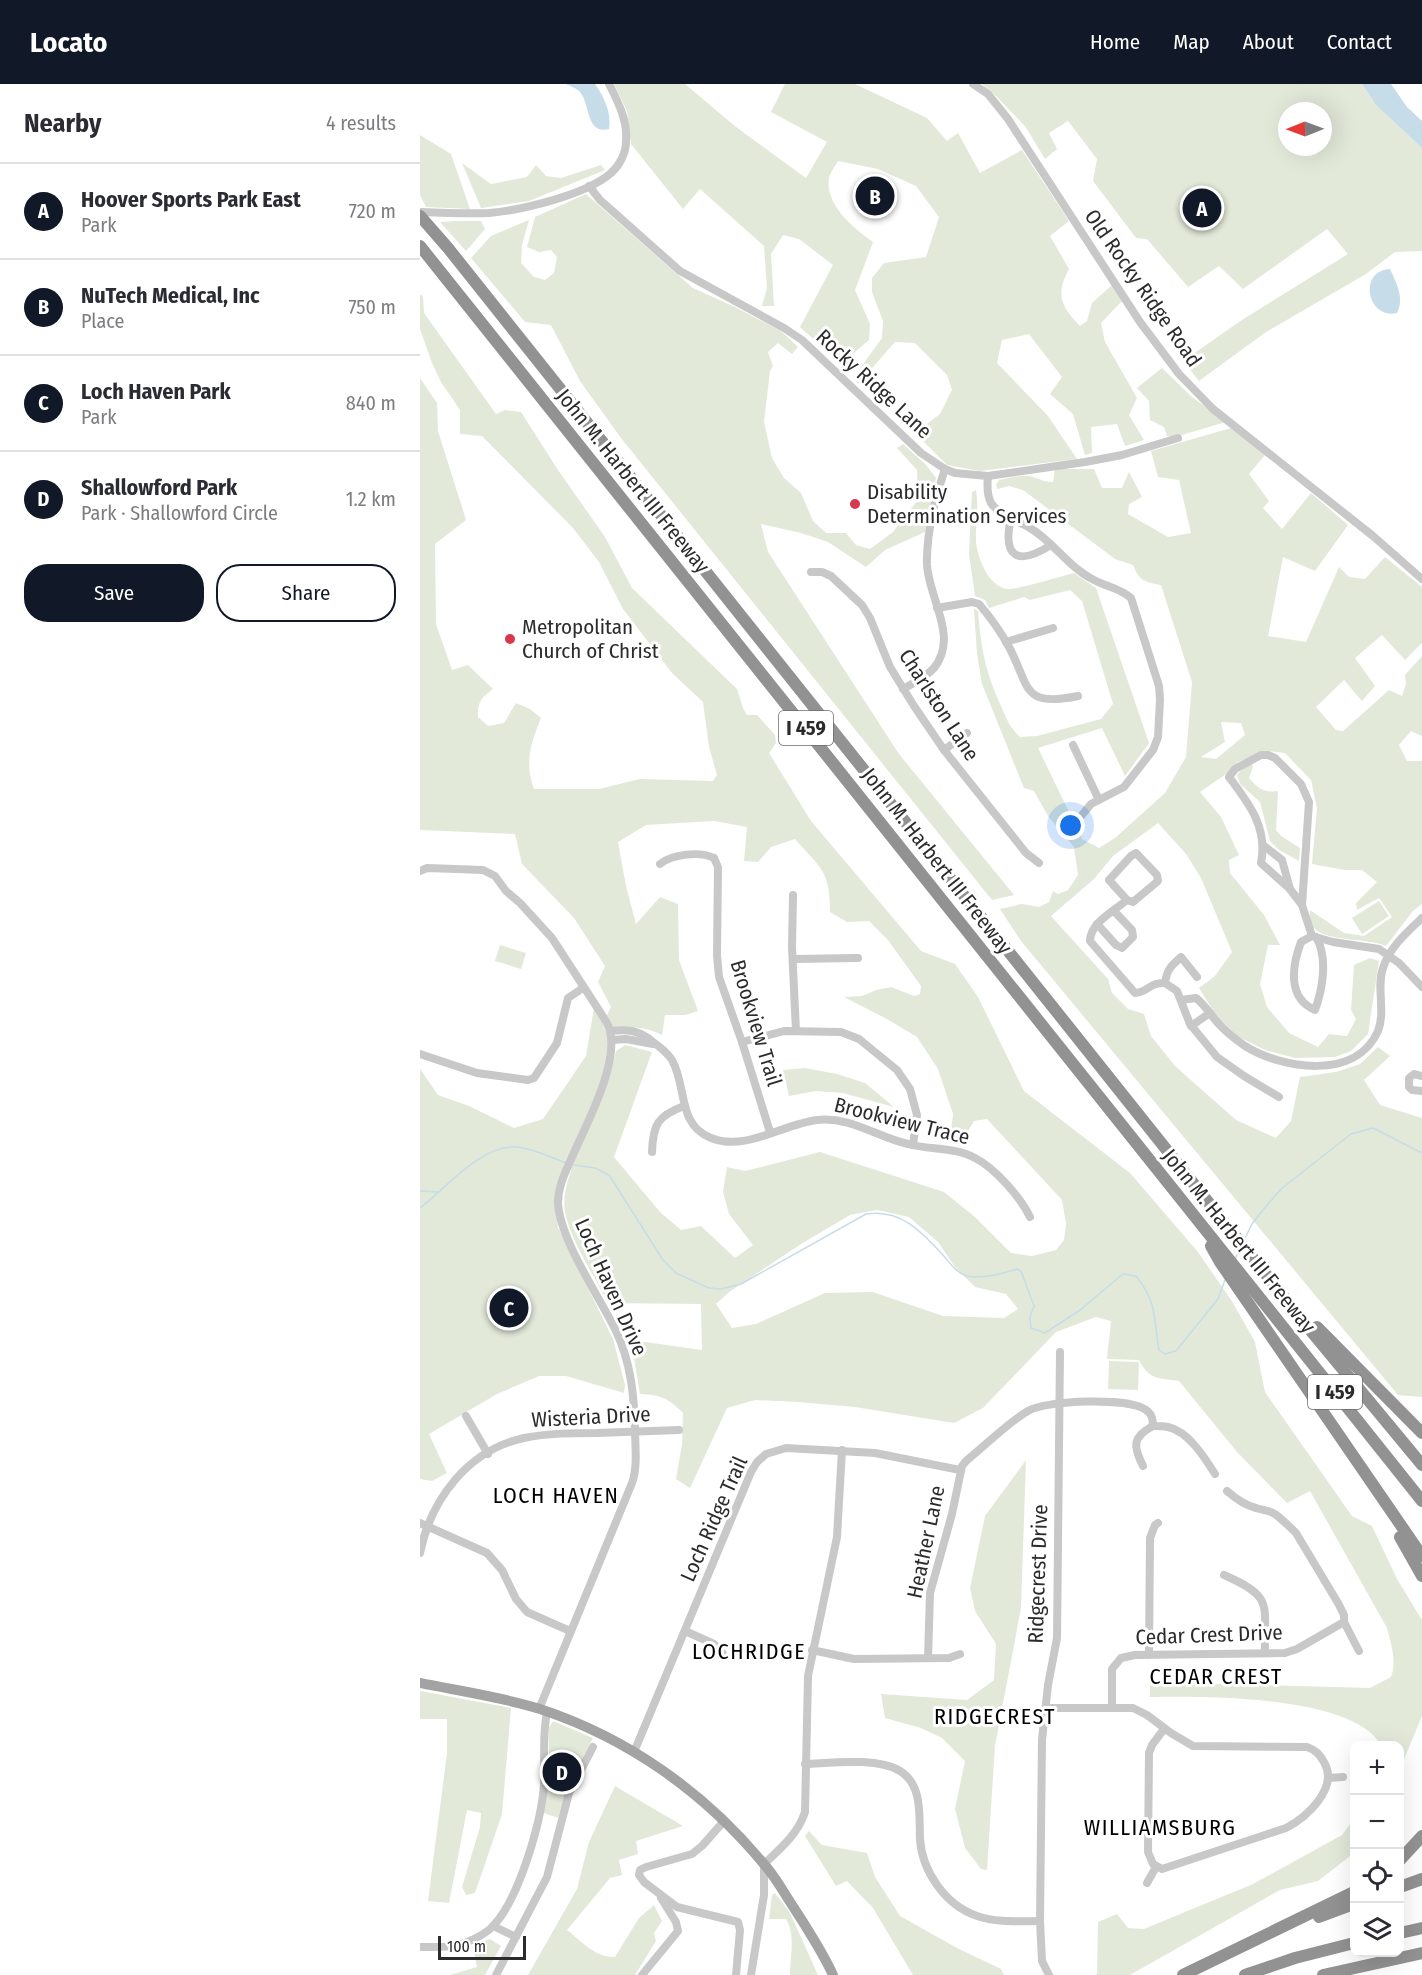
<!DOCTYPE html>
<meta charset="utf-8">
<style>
:root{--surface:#fff;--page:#f2f2f3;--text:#2b2b33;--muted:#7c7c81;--line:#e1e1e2;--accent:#111827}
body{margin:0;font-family:"Fira Sans Condensed",sans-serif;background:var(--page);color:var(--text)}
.controls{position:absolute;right:18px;bottom:18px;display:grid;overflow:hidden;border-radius:12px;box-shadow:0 6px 24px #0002}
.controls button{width:54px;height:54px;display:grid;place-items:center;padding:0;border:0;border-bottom:2px solid var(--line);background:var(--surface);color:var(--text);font:30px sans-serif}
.compass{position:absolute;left:858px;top:18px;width:54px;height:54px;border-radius:50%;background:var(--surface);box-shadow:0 6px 24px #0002;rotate:269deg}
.scale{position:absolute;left:18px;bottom:15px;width:88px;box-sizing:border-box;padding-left:6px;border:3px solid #2b2b2b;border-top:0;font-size:16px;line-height:21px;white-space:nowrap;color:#2b2b2b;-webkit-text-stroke:4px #fff;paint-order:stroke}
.you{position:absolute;left:651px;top:742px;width:21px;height:21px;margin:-15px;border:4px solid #fff;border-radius:50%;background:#1a73e8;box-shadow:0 0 0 9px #1a73e833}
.badge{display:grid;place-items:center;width:39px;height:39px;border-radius:50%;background:var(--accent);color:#fff;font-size:20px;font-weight:700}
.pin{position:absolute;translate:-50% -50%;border:3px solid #fff;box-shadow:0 2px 6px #0006}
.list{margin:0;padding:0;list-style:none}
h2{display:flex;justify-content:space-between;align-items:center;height:78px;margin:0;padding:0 24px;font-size:26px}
h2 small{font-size:20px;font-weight:400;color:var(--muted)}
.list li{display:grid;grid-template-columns:39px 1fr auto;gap:18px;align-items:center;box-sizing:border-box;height:96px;padding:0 24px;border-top:2px solid var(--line)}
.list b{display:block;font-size:22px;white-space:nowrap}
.list p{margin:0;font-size:20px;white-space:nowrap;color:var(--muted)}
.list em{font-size:20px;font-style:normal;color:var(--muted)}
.actions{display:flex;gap:12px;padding:18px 24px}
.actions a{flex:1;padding:14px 0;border:2px solid var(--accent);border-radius:24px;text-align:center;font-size:21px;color:var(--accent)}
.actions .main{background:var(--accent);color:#fff}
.icon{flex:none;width:33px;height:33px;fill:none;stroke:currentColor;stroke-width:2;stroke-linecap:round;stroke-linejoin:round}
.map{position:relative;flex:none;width:1002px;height:1891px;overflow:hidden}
header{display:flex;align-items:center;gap:36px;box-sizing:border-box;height:84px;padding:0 30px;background:var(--accent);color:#fff}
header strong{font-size:28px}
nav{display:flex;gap:33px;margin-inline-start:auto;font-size:21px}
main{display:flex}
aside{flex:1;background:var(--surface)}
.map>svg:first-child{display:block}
.green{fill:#e2e9d9;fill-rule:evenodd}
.water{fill:#c6dce8}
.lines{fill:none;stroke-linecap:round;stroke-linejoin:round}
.stream{stroke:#c6dce8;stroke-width:1.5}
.minor{stroke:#c8c8c8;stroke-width:8}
.major{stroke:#a3a3a3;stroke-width:10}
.highway{stroke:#929292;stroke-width:12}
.poi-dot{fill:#d9374b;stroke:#fff;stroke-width:2}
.labels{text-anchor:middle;stroke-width:6;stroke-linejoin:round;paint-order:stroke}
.shield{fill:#fff;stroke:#6b6b6b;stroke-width:1.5}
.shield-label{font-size:20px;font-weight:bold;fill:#2b2b2b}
.street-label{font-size:21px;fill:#2b2b2b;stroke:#fff}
.poi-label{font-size:21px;fill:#2b2b2b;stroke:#fff;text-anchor:start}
.neighbourhood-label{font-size:22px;letter-spacing:1.5px;fill:#000;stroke:#fff}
</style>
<header>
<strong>Locato</strong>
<nav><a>Home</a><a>Map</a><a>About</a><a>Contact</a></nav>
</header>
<main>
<aside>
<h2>Nearby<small>4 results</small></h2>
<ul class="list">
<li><span class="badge">A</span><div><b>Hoover Sports Park East</b><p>Park</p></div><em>720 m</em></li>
<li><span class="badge">B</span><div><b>NuTech Medical, Inc</b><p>Place</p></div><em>750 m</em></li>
<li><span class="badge">C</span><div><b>Loch Haven Park</b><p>Park</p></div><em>840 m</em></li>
<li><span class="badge">D</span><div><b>Shallowford Park</b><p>Park · Shallowford Circle</p></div><em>1.2 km</em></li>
</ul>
<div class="actions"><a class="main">Save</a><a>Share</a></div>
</aside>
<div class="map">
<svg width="1002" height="1891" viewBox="0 0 1002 1891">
<rect width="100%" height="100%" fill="#fff"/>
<!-- green -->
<g class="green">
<path d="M194 0H265L316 43 386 94 407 58 351 28 365 0H435L507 34 527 57 538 49 560 89 602 66 649 137 630 152 649 185C635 211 641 222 660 242L667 237 672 219 692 201 702 217 681 239 685 258 717 314 709 331 724 356 705 362 697 340 671 343 672 369 665 371 653 330 630 310 642 293 609 250 582 256 577 279 628 332 657 375 560 387 527 381 495 349 520 330 532 306 527 291 495 259 475 258 438 300 433 294 462 254 463 237 452 208V194L464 179 506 173 519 133 496 102 458 85 418 77C415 82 410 89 409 94 405 122 434 144 453 158L435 206 450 240 449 256 421 280 380 243 413 181 379 155 363 151 351 170 354 222H342L347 204 344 162 280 105 263 125 211 60 207 27Z"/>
<path d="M562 0H942L956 21 1002 64V167L975 168 946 190 846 248 779 297 763 277 822 236 928 170 907 145 823 205 799 182 768 203 727 155 716 154 673 97 677 75 648 37 629 49 637 65 625 75 605 42 576 12ZM867 27H903V63H867Z"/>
<path d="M0 51 31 70 50 125 6 123 0 111Z"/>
<path d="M42 79 71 100 107 93 116 81 126 92 141 94 181 81 185 86 109 117 61 124Z"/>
<path d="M166 110 273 204 315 223 361 247 378 263 372 270 358 259 348 268 353 282 350 287 344 338 352 374 364 394 381 409 393 437 406 449H426L436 461 450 465 473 448 498 416 497 386 477 364 483 360 506 381 516 394 505 448 465 466 446 483 408 458 381 449 341 440 348 468 479 670 594 811 572 816 201 354 160 297 131 241 105 238 51 174 71 152 109 136 102 161 101 179 114 193 125 196 134 189 137 173 131 166 119 168 107 163 115 133Z"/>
<path d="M37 137H61L65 145 46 167 20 138Z"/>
<path d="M0 210 3 213 4 229 76 330 85 326 101 328 138 386 185 453 212 504 317 605 323 624 327 631H337L355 651 356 659 349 669 391 737 501 867 535 880 558 913 604 1007 710 1089 778 1168 813 1219 835 1258 845 1308 932 1432 952 1442 977 1495 1002 1536V1632L980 1685V1662L961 1661C932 1611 783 1612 730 1613V1600L762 1599 950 1604 971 1593C977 1577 971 1560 967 1544L890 1407 867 1419 817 1368 759 1297C739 1294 729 1296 719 1276L687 1275 691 1237 676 1233 636 1248 563 1324 534 1339 435 1323 378 1318 335 1316 307 1324 270 1404 256 1395 262 1360 263 1329C248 1314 241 1311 220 1310L211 1256 282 1266 281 1220 188 1219C175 1193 150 1155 145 1128 139 1095 175 1035 186 1002 191 991 193 978 196 967L205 961 232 968 194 1073 240 1128 261 1146 281 1142 315 1174 333 1161 309 1130 303 1108 307 1083 325 1087 400 1068 524 1108 555 1133 591 1169 612 1172 636 1166 644 1156 646 1140 642 1116 567 1035 554 1037 540 1061 530 1057 533 1030 518 985 497 953 467 935 424 913 442 912 456 906 471 903 494 912 500 910 501 902 468 856 449 837 427 838 410 828C410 786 401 785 375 755L351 763 338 778 324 777 327 743 294 737 226 741 198 758 206 802 216 840 240 813 258 820 259 876 278 927 265 931H245L242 951C226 943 211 942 193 943L187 931 191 923 178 898 185 882 154 834 102 780 95 750 0 746V294L17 319 18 347 46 436 15 460 16 540 32 586 48 581 73 605C62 613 57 618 58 633L68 642 84 639 96 619 110 625 121 634C111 659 104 678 114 705H179L220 695 293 697 297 691 289 663 283 618 252 589 203 525 179 478 153 444 62 352 40 350V326L21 298 12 279 0 245ZM457 1126 489 1133 518 1158 535 1183 555 1203 586 1210 598 1225 584 1234 523 1232 453 1208 405 1209 336 1240 312 1244 296 1220 309 1208 381 1160 430 1131Z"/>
<path d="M742 284 772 313 806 338 755 353 747 352 744 343 730 336 729 317 717 304Z"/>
<path d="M811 344 845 371 829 390 849 417 843 424 862 445 891 409 928 441 895 487 863 473 848 552 886 558 919 483 929 493 945 495 965 473 1002 503V559L985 576 962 551 935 574 955 602 942 617 924 596 896 623 916 646 923 647 969 606 982 612 986 600 985 591 1002 572V652L991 647 979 661 987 677H1002V820L993 827 966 862C946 853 900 859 891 840 889 836 890 830 890 826L924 849 944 852 972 833 959 814 937 826 936 819 957 798 942 786H924L892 780 897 724 891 696 865 669 848 667 818 678 806 690 780 708 801 733 819 771 809 776 810 789 844 831 860 861H848L840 900 847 923 869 949 898 963 909 950 927 952 936 935 931 926 934 881 950 874 959 877 948 950 931 967 915 973 875 974 845 966 819 953 797 933 779 904 795 892 812 868 781 794 766 770 738 739 693 772 674 795 631 832 688 895 692 909 708 925 724 930 731 952 755 982 816 1036 856 1054 871 1037 880 993 916 988 940 980 958 963 970 972 944 996 960 1021 1002 1034V1313L978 1311 601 857 580 825 602 820 619 823 629 818 633 807 638 810 648 806 658 791 654 763 628 732 614 707 604 704 562 600 557 570 554 525 558 527C561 564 565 587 581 622 586 634 590 644 600 653L617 652 681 635 693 620 662 517 650 506 610 516 604 513 569 524 565 516 555 512 549 470 552 408 556 406C559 423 555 440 556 457 557 473 568 502 587 505 596 506 642 492 654 489L676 504 729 659 705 692 682 644 618 664 662 755 679 764 695 754 745 709 766 673 772 598 741 501C725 498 719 497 713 481L695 475 603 406 589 402 577 405 576 401 579 396C588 394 599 391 609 392 618 394 623 398 633 398L635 385H674L682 404H702L709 388 722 413 709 420 708 430 748 453 771 449 759 396 738 393 731 367ZM801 638 821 639 825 651 796 675 781 673 805 658Z"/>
<path d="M831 679 833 683 829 694C838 704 843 709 858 707L856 746 861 752 880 764 879 777 859 766 850 757 840 718 820 700 817 691 824 683Z"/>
<path d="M959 817 969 832 942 850 932 834Z"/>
<path d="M80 861 106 869 101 885 75 877Z"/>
<path d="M174 924C179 933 188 947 188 958 187 1020 128 1077 138 1143L193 1255 205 1301 204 1309 146 1292H119L77 1310 9 1350 27 1389 12 1397 0 1395V985L18 1011 49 1022 94 1044 123 1035 166 972Z"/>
<path d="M385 984 417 990 445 999 474 1023 423 1009 396 1007 369 1012 363 986Z"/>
<path d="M689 1277 719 1278 718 1306 688 1305Z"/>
<path d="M606 1376 601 1524 575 1662 567 1786 561 1785 545 1764 535 1725 545 1677 522 1654 501 1644 465 1634 461 1610 547 1616 574 1596 576 1560 555 1527 550 1504 565 1432Z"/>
<path d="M0 1607 91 1624 82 1730 55 1809 46 1811 42 1803 60 1743 61 1729 47 1726 29 1819 8 1817 27 1669V1635H0Z"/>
<path d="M133 1637 173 1654 146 1707 138 1734 121 1728 129 1699V1644Z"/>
<path d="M195 1702 263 1742 216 1757 218 1770 199 1776 202 1791 190 1794 147 1846C161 1857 176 1874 195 1873L219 1834 234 1821 242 1837 234 1849 236 1857 215 1891H108L157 1805 169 1758Z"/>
<path d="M934 1735V1769L898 1797 860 1806 710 1891H676L677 1890 678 1838 697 1830 708 1844 724 1845 833 1800 922 1751Z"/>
<path d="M389 1747 402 1761 447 1769 455 1793 480 1832 537 1864 581 1885 584 1891H493L453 1824 427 1797 416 1802 385 1752Z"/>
<path d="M355 1809 370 1829 398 1891H370C370 1872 376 1852 366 1835H349L352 1811Z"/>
<path d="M70 1855 81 1862 65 1891H30L57 1883 53 1862Z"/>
</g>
<!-- water -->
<g class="water">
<path d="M146 0H175C184 13 192 29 189 45 165 51 171 19 159 7 156 4 150 2 146 0Z"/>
<path d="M942 0H971L987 23 1002 37V64L956 21Z"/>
<path d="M970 185C976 198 985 215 977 229 948 236 937 187 970 185Z"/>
</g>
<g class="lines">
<!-- stream -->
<g class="stream">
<path d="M154 1081 175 1084 189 1091 243 1176 256 1189 289 1204 301 1205 321 1200 446 1130C481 1125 501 1147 523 1171 530 1179 536 1189 547 1192 563 1195 582 1190 597 1185L601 1187 614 1222 610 1233 611 1244 625 1249 660 1226 703 1190 716 1192C738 1220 733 1233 739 1266L745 1270 756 1267 798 1215 805 1196"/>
<path d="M0 1107 20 1108"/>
<path d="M0 1124C26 1104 62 1060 97 1063 115 1065 130 1073 146 1079"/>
<path d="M824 1156 832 1140 843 1126 861 1105 931 1050 953 1044 1002 1069"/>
<path d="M815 1175 819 1166"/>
</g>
<!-- minor -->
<g class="minor">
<path d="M553 0 568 10 588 35 720 238 759 290 793 325 953 452 1002 495"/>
<path d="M169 102 180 116 260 187 364 244 382 256 501 369 525 385 535 389 568 392 665 378 702 371 758 354"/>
<path d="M0 128C23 129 46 130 69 129 102 126 166 111 191 89 200 81 206 69 206 57 208 37 198 18 189 0"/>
<path d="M568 392C567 401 567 411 571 419 579 431 598 437 610 444 634 458 649 484 674 496 687 503 700 504 711 514L739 602 740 616 738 653 733 666 704 703 671 720 662 731"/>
<path d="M591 434C582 474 598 482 631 461"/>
<path d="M391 488H402L411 492 442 521 450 534 470 583 494 622 524 666 606 769 619 779"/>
<path d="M517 524 552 518 559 520C570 533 581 548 589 563 610 602 601 624 658 612"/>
<path d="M586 558 633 544"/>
<path d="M483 605C494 599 506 593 514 584 539 553 509 515 507 481 506 450 515 415 525 385"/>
<path d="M653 661 679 716"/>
<path d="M524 666 547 649"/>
<path d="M844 762 862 776 870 805"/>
<path d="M294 774 298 783 297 871 299 893 322 958 350 1048"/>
<path d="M240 780C252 770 280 767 294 774"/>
<path d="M0 787 7 784 63 786 75 792 86 807 100 819 132 854 182 931C185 936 189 941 190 947 199 983 163 1046 149 1080 143 1093 138 1105 138 1119 140 1156 179 1212 196 1247 211 1279 214 1311 215 1345 215 1363 218 1382 212 1399L119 1625"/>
<path d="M373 811 372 863 376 947"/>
<path d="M707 816 713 818 738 797 737 791 716 769 711 772 689 796 707 816C694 827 670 839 670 857L715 909C727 909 730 898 745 899"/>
<path d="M882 821 889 718 881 700 855 674 848 671H841L815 685 809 693C829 720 848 743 841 779L870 805 882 821 892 852"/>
<path d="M677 840 696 861 702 864 713 853 712 846 694 827"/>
<path d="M896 853C908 873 903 904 895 926 867 914 872 882 881 858L892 852 913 858 959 865 979 879 1002 903"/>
<path d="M373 875 438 874"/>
<path d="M777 893 761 873C751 882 747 885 745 899L757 907 770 940 797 973 824 992 859 1013"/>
<path d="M761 916 776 914C785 921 790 930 797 938 805 947 815 955 825 962 862 985 936 997 958 947 966 927 956 903 963 884 969 864 987 848 1002 834"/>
<path d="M771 942 790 929"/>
<path d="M190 947C208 945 219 946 233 958 240 963 247 968 252 976 267 1002 257 1041 291 1054 325 1068 363 1040 397 1036 430 1032 457 1053 488 1060 510 1066 535 1063 555 1074 575 1084 601 1114 610 1133"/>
<path d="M192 956 206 955 233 960"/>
<path d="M322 958 364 947 421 948 439 955 477 986 490 1005 497 1031 493 1061"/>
<path d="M0 970 57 989 108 996 114 994 137 959 148 914 163 904"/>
<path d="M1002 992 994 990 989 994V1003L992 1006 1002 1007"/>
<path d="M232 1068C233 1041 237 1032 264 1022"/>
<path d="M46 1332 68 1370"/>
<path d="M723 1382C713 1362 712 1353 733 1342"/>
<path d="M807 1407C816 1415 824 1421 836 1424 842 1426 849 1426 855 1430 859 1433 871 1444 876 1449L918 1519 924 1531V1538L939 1567"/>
<path d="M0 1439 67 1469 82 1486 96 1515 107 1528 150 1547"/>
<path d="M0 1469C11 1415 48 1366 104 1354 128 1349 153 1349 177 1349 205 1348 232 1347 259 1346"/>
<path d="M804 1491C854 1513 844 1519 845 1569"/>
<path d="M265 1547 294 1560 303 1570"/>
<path d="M392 1566 434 1575 529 1574 540 1570"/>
<path d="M729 1571 730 1454 735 1441 738 1439"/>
<path d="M508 1574 510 1509 532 1430 542 1382 546 1377C565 1362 587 1339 608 1327 626 1316 709 1313 726 1326 732 1330 733 1335 733 1342 738 1342 743 1342 748 1343 768 1347 785 1374 795 1390"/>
<path d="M692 1623V1585L701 1574 715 1571 865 1569 877 1565 924 1538"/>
<path d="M626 1624H713L727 1631 751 1649 773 1662 887 1663C896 1666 900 1671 904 1678 919 1704 887 1733 866 1744L742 1785 733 1780 728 1768 729 1669 732 1661 744 1645"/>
<path d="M214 1668 331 1388 337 1378 346 1370 366 1364 455 1369 540 1386"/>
<path d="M385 1680C411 1679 457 1673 480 1687 503 1701 499 1732 500 1755 502 1787 525 1821 557 1832 577 1839 599 1837 620 1837"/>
<path d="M909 1694 923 1693"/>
<path d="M304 1737 282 1762 272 1770 226 1783 220 1786 219 1791 224 1798 257 1823 318 1838 320 1846 316 1891"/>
<path d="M727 1799 736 1783"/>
<path d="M73 1842 96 1853"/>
<path d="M0 1863C19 1863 37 1864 54 1855 60 1852 68 1848 73 1842 99 1815 121 1739 124 1701 125 1677 122 1652 127 1628"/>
<path d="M76 1891 127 1793 149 1709 173 1663"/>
<path d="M222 1891 258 1847 256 1838 241 1814"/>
<path d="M331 1891 344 1811V1780C361 1764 378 1750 385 1728L388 1592 417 1453 422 1366"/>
<path d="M629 1891 622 1877 620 1837 622 1656 628 1601 637 1554 640 1268"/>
</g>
<!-- major -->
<path class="major" d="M0 1599C40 1607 82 1613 120 1625 208 1654 284 1708 343 1779 355 1792 364 1809 374 1824 388 1846 402 1867 413 1891"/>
<!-- highway -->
<g class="highway">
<path d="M0 132 28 164 891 1247 1002 1381"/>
<path d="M0 162 1002 1417"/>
<path d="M791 1162 800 1178 1002 1472"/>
<path d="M897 1243 1002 1349"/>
<path d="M980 1453 1002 1492"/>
<path d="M980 1776 1002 1752"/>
<path d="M980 1803 1002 1795"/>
<path d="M899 1833 934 1820"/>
<path d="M980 1849 1002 1844"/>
<path d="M763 1891 934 1808"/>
<path d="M825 1891 875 1874 934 1859"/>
<path d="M903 1891 1002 1869"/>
</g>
</g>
<!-- markers -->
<g class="poi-dot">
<circle cx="435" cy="420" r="6"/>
<circle cx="90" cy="555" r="6"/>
</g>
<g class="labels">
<!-- shield labels -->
<g class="shield">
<rect x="359" y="627" width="54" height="34" rx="4.5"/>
<rect x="888" y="1291" width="54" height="34" rx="4.5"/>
</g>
<g class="shield-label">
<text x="386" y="651">I 459</text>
<text x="915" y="1315">I 459</text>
</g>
<!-- street labels -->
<g class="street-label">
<text transform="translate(723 204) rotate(55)" y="7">Old Rocky Ridge Road</text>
<text transform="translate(454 300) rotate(43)" y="7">Rocky Ridge Lane</text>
<text transform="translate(213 397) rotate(51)" y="7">John M. Harbert III Freeway</text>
<text transform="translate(519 621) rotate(57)" y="7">Charlston Lane</text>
<text transform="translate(517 777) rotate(52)" y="7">John M. Harbert III Freeway</text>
<text transform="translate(336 939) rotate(73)" y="7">Brookview Trail</text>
<text transform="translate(482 1037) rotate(14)" y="7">Brookview Trace</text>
<text transform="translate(819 1157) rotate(51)" y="7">John M. Harbert III Freeway</text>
<text transform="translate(191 1203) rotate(66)" y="7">Loch Haven Drive</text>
<text transform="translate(171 1333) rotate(-3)" y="7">Wisteria Drive</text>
<text transform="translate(294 1435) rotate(-66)" y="7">Loch Ridge Trail</text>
<text transform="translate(506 1458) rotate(-78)" y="7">Heather Lane</text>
<text transform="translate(618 1490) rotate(-88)" y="7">Ridgecrest Drive</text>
<text transform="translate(789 1551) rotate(-2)" y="7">Cedar Crest Drive</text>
</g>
<!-- poi labels -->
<g class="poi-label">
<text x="447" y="415">Disability<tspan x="447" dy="24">Determination Services</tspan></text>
<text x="102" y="550">Metropolitan<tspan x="102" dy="24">Church of Christ</tspan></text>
</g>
<!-- neighbourhood labels -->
<g class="neighbourhood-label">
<text x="136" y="1419">LOCH HAVEN</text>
<text x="329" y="1575">LOCHRIDGE</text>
<text x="796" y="1600">CEDAR CREST</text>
<text x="575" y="1640">RIDGECREST</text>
<text x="740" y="1751">WILLIAMSBURG</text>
</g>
</g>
</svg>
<div class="controls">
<button>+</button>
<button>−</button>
<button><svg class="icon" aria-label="locate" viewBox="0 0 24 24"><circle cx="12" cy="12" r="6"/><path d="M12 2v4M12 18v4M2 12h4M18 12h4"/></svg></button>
<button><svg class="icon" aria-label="layers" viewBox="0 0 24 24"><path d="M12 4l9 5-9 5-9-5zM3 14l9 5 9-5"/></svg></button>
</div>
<svg class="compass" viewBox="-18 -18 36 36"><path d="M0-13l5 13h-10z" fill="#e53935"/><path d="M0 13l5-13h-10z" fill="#7c7c81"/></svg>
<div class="scale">100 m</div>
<div class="you"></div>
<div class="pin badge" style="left:782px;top:124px">A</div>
<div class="pin badge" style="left:455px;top:112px">B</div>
<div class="pin badge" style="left:89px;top:1224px">C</div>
<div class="pin badge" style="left:142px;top:1688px">D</div>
</div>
</main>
